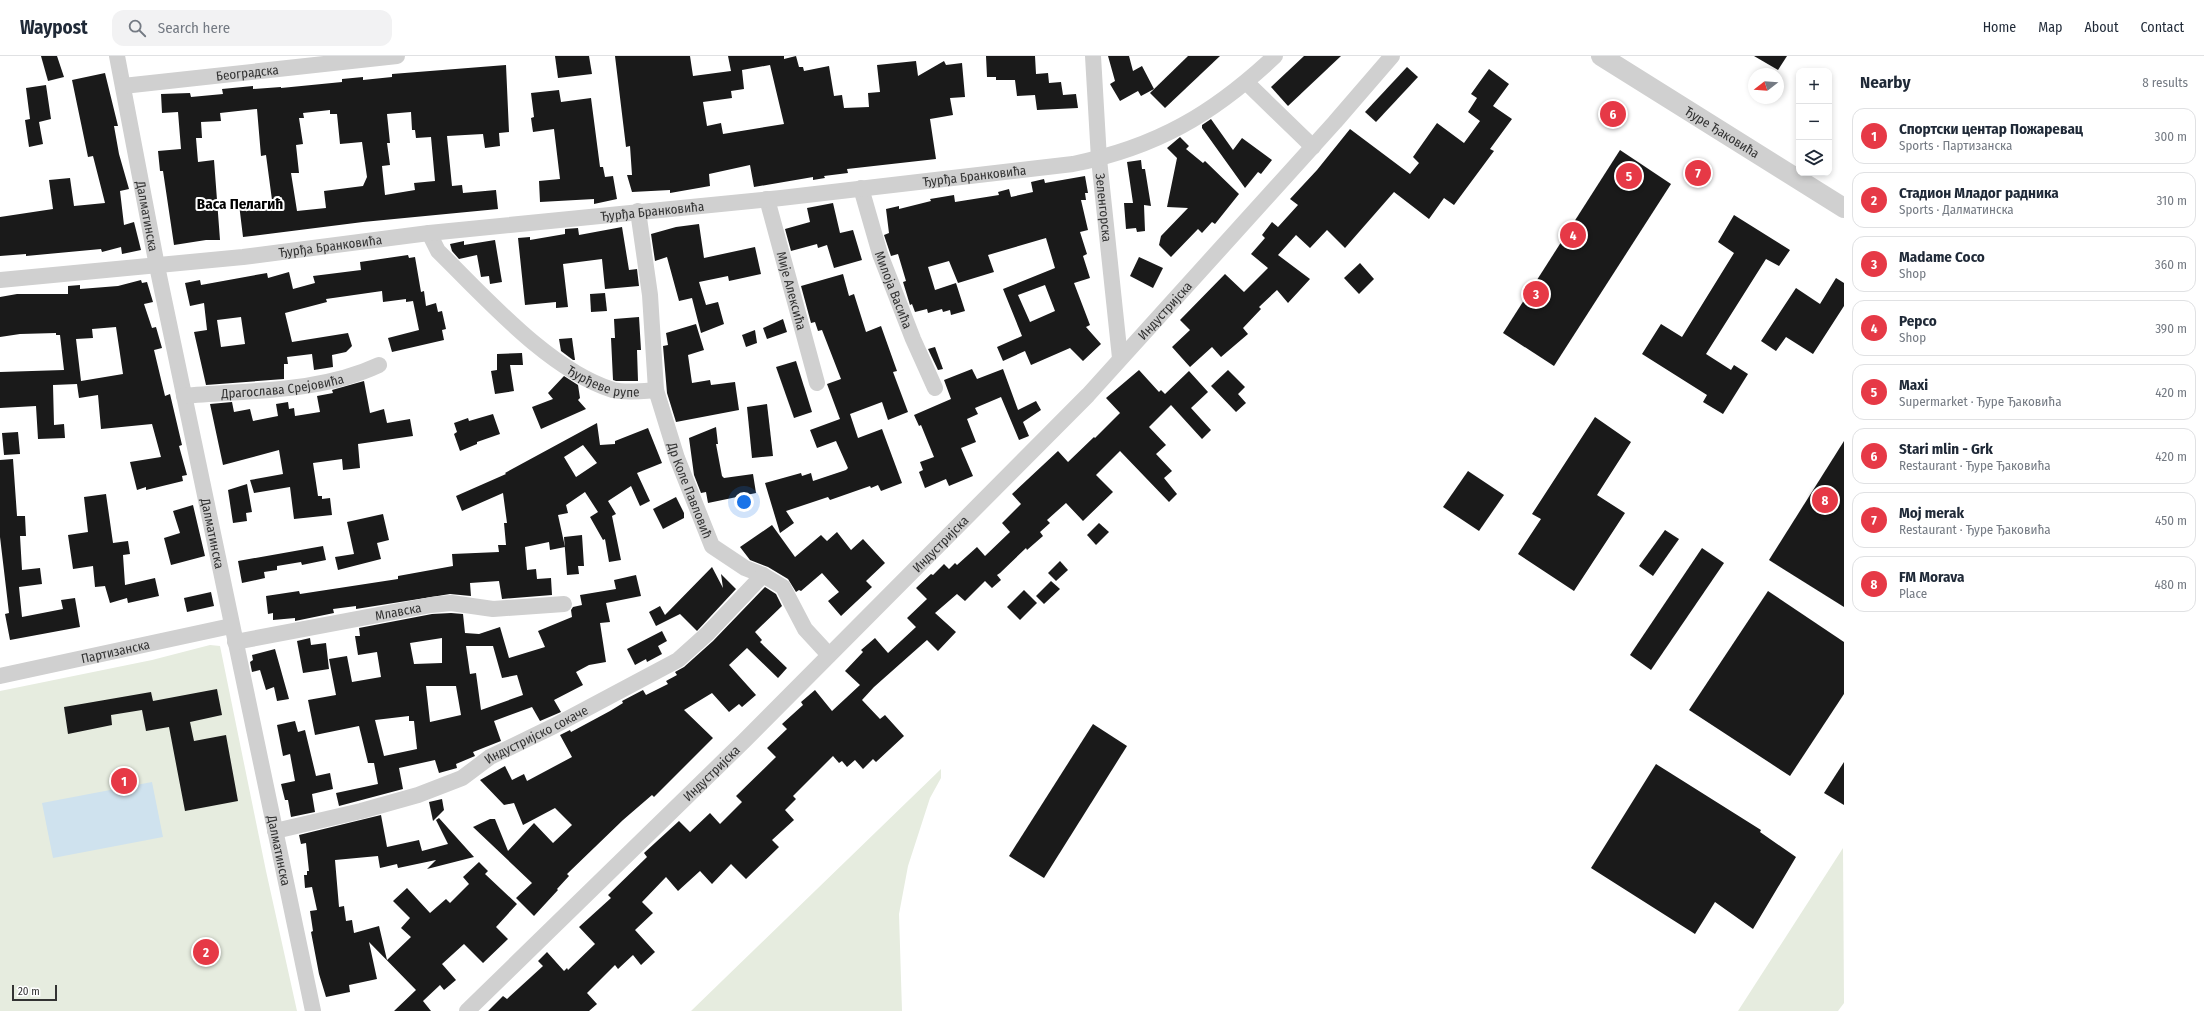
<!DOCTYPE html>
<meta charset="utf-8">
<style>
:root{--surface:#fff;--page:#f2f2f3;--text:#1f2937;--muted:#747a83;--line:#e0e1e3;--accent:#e63946}
body{margin:0;font-family:"Fira Sans Condensed",sans-serif;background:var(--page);color:var(--text)}
.controls{position:absolute;right:12px;top:12px;display:grid;overflow:hidden;border-radius:8px;box-shadow:0 2px 6px #0003}
.controls button{width:36px;height:36px;display:grid;place-items:center;padding:0;border:0;border-bottom:1px solid var(--line);background:var(--surface);color:var(--text);font:20px sans-serif}
.compass{position:absolute;left:1748px;top:12px;width:36px;height:36px;border-radius:50%;background:var(--surface);box-shadow:0 2px 6px #0003;rotate:253deg}
.scale{position:absolute;left:12px;bottom:10px;width:45px;box-sizing:border-box;padding-left:4px;border:2px solid #333;border-top:0;font-size:11px;line-height:14px;white-space:nowrap;color:#333;-webkit-text-stroke:3px #fff;paint-order:stroke}
.you{position:absolute;left:744px;top:446px;width:14px;height:14px;margin:-10px;border:3px solid #fff;border-radius:50%;background:#1a73e8;box-shadow:0 0 0 6px #1a73e833}
.badge{display:grid;place-items:center;width:26px;height:26px;border-radius:50%;background:var(--accent);color:#fff;font-size:13px;font-weight:700}
.pin{position:absolute;translate:-50% -50%;border:2px solid #fff;box-shadow:0 1px 4px #0006}
.list{margin:0;padding:0;list-style:none}
h2{display:flex;justify-content:space-between;align-items:center;height:52px;margin:0;padding:0 16px;font-size:17px}
h2 small{font-size:13px;font-weight:400;color:var(--muted)}
.list li{display:grid;grid-template-columns:26px 1fr auto;gap:12px;align-items:center;box-sizing:border-box;height:56px;margin:0 8px 8px;padding:0 8px;border:1px solid var(--line);border-radius:12px}
.list b{display:block;font-size:15px;white-space:nowrap}
.list p{margin:0;font-size:13px;white-space:nowrap;color:var(--muted)}
.list em{font-size:13px;font-style:normal;color:var(--muted)}
.icon{flex:none;width:22px;height:22px;fill:none;stroke:currentColor;stroke-width:2;stroke-linecap:round;stroke-linejoin:round}
.map{position:relative;flex:none;width:1844px;height:955px;overflow:hidden}
header{display:flex;align-items:center;gap:24px;box-sizing:border-box;height:56px;padding:0 20px;background:var(--surface);border-bottom:1px solid var(--line)}
header strong{font-size:19px}
nav{display:flex;gap:22px;margin-inline-start:auto;font-size:14px}
.search{width:280px;height:36px;background:var(--page);display:flex;align-items:center;gap:10px;box-sizing:border-box;padding:0 14px;border-radius:12px;color:var(--muted);font-size:15px}
main{display:flex}
aside{flex:1;background:var(--surface)}
.map>svg:first-child{display:block}
.green{fill:#e6ecdf}
.water{fill:#cfe2ee}
.building{fill:#1a1a1a;fill-rule:evenodd}
.lines{fill:none;stroke-linecap:round;stroke-linejoin:round}
.minor{stroke:#d0d0d0;stroke-width:16}
.tertiary{stroke:#d0d0d0;stroke-width:20}
.labels{text-anchor:middle;stroke-width:4;stroke-linejoin:round;paint-order:stroke}
.street-label{font-size:13px;fill:#333;stroke:#fff}
.quarter-label{font-size:15px;font-weight:bold;fill:#000;stroke:#fff}
</style>
<header>
<strong>Waypost</strong>
<div class="search"><svg class="icon" aria-label="search" viewBox="0 0 24 24"><circle cx="10" cy="10" r="6"/><path d="M15 15l6 6"/></svg>Search here</div>
<nav><a>Home</a><a>Map</a><a>About</a><a>Contact</a></nav>
</header>
<main>
<div class="map">
<svg width="1844" height="955" viewBox="0 0 1844 955">
<rect width="100%" height="100%" fill="#fff"/>
<!-- green -->
<g class="green">
<path d="M210 589 220 590 266 815 297 955H0V635L152 604Z"/>
<path d="M941 713V722L930 742 908 810 899 858 902 955H691Z"/>
<path d="M1843 792 1844 947 1838 955H1738Z"/>
</g>
<!-- water -->
<path class="water" d="M152 726 163 781 53 802 42 747Z"/>
<!-- building -->
<g class="building">
<path d="M41 0H57L64 21 48 25Z"/>
<path d="M555 0H589L592 18 558 22Z"/>
<path d="M615 0H690L693 20 731 15 728 0H784V3L796 0 799 11H803L804 15 829 10 834 40 842 39 844 52 869 51 868 37 880 36 877 9 916 5 918 20 944 5 946 9 962 7 965 41 950 42 953 59 930 63 936 103 847 113 848 117 824 120 825 122 813 124V121L754 131 750 109 709 118 710 130 670 137V134L632 136 627 119H632L630 90 626 91ZM770 9 784 68 723 78 721 67 707 70 703 46 732 42 731 35 744 33 742 14Z"/>
<path d="M986 0H1035L1036 18 1048 17 1049 27 1061 26 1063 39 1076 38 1078 52 1037 54 1035 39 1017 40 1015 24H996V21H987Z"/>
<path d="M1108 0H1129L1133 15 1142 10 1154 33 1141 40 1138 35 1120 45 1110 28 1115 25Z"/>
<path d="M1188 0H1220L1165 52 1150 37Z"/>
<path d="M1304 0H1341L1288 50 1271 31Z"/>
<path d="M1754 0H1787L1778 14Z"/>
<path d="M506 9 509 76 499 77 500 90 485 92 483 78 447 80 452 130 462 129 463 137 496 134 498 153 363 166 243 181 239 148 272 144 266 99 261 100 257 53 220 57 221 65 201 66 202 82H196L198 106 214 104 220 184H206L174 189 163 115H160L158 95 181 93 178 56 162 57 161 38 190 37 191 41 223 38 222 33 253 30V33L281 31V32L342 26V23L363 21V24L392 21V18ZM330 54V58H337L340 88 362 86 367 121 363 130 324 135 326 152 297 155 291 117H299L296 89 303 88 299 62H304L303 57ZM411 56 412 74H415L416 82 431 81 435 125 414 127 415 134 385 139 382 110 390 109 387 87H390L387 58Z"/>
<path d="M1407 11 1418 21 1376 66 1365 56Z"/>
<path d="M1489 13 1509 28 1493 50 1512 63 1490 93 1494 95 1454 149 1444 142 1429 163 1394 136 1345 192 1327 174 1310 192 1296 179 1278 199 1310 223 1288 247 1277 234 1259 251 1261 253 1243 272 1248 278 1221 301 1212 291 1190 311 1172 291 1190 274 1180 264 1225 218 1244 236 1268 212 1251 198 1265 182 1262 179 1272 166 1278 171 1298 149 1290 143 1317 114 1350 73 1410 118 1419 107 1413 101 1437 67 1464 87 1480 65 1468 56 1477 42 1471 38Z"/>
<path d="M105 17 118 70H114L119 98 129 133 120 135 124 169 134 166 141 194 122 198 121 191 102 196 101 193 26 200V198L0 200V161L53 153 49 124 70 122 74 150 105 147 93 100 88 101 72 24Z"/>
<path d="M46 29 51 63 39 66 43 88 29 91 25 64 30 63 26 32Z"/>
<path d="M559 34 561 46 591 42 600 111H603L605 121 613 120 617 143 594 148V143L540 146 539 125 560 123 554 73 533 76 531 62 534 61 531 37Z"/>
<path d="M1211 63 1233 94 1242 82 1272 104 1261 118 1258 116 1245 132 1202 72V69Z"/>
<path d="M1180 81 1189 90 1186 93 1203 107 1205 105 1239 138 1215 168 1212 166 1202 177 1198 173 1171 201 1159 189 1161 180 1188 152 1167 151 1177 102 1167 92Z"/>
<path d="M1620 94 1671 128 1554 310 1503 277Z"/>
<path d="M1141 104 1142 113H1145L1151 150 1144 149 1145 175 1137 176 1136 172 1126 173 1124 147H1133L1127 106Z"/>
<path d="M1085 120 1088 137H1085L1086 144H1081L1088 174 1080 176 1087 198 1083 200 1090 222 1074 227 1090 269 1086 271 1101 288 1083 305 1070 292 1031 309 1025 295 1003 305 997 291 1022 280 1003 233 1055 212 1046 182 988 199 994 216 958 227 949 205 928 211 935 234 956 227 965 255 951 259 950 254 943 256 942 253 928 257 927 253 915 256 912 248 910 249 903 226 906 225 898 198 891 200 884 179 889 177 886 153 899 150V153L931 145 930 143 954 139 955 146 999 139 998 136 1009 133 1011 141 1033 136 1031 126 1044 123 1045 127ZM1045 229 1055 255 1030 266 1018 239Z"/>
<path d="M833 147 840 177 853 174 862 204 834 212 827 189 818 192 817 188 791 195 785 173 810 166 807 152Z"/>
<path d="M1734 159 1790 194 1779 210 1766 203 1706 298 1731 314 1734 309 1748 318 1723 358 1703 346 1707 339 1642 298 1661 268 1682 281 1734 197 1718 186Z"/>
<path d="M699 168 704 202 755 191 761 218 729 225 728 220 699 226 706 249 718 246 724 268 701 277 692 242 679 245 667 201 655 205 651 178 676 171Z"/>
<path d="M622 171 629 214 637 213 639 230 605 233 602 203 563 208 568 251 556 252V246L525 249 518 182 530 181V184L565 178V173L578 172 579 179Z"/>
<path d="M495 184 502 226 490 228 489 220 481 221 477 199 459 203 452 195 450 188 464 185V189Z"/>
<path d="M408 199 409 202 415 201 421 236 424 235 426 250 436 247 438 256 442 255 446 273 442 274 444 284 392 296 388 282 419 274 413 245 406 246V243L383 246 382 235 326 243 327 246 285 257 292 286 348 277 352 290 346 296 332 299 333 311 314 314 312 298 287 301 288 308H284V323L206 329 194 276 207 274 204 247 190 250 185 227 200 224 201 229 267 217 268 222 289 216 293 233 315 227 313 220 361 214 360 206ZM241 261 245 288 221 291 217 264Z"/>
<path d="M1139 201 1163 212 1153 232 1130 220Z"/>
<path d="M1360 207 1374 223 1359 238 1344 222Z"/>
<path d="M843 218 849 240 854 238 866 276 881 270 897 315 893 316 908 356 888 364 882 346 850 358 858 382 882 373 902 427 881 435 878 429 871 432 870 430 830 444 828 441 786 455 794 467 780 477 765 427 801 417 802 420 811 417 813 425 846 414 848 412 836 385 817 392 810 374 840 363 827 328 841 323 822 274 818 275 815 266 811 267 801 230Z"/>
<path d="M1836 222 1844 227V250L1813 298 1786 281 1776 295 1761 285 1796 232 1820 248Z"/>
<path d="M141 224 142 227 147 226 153 246 144 248 152 272 156 271 162 292 154 294 165 340 170 338 182 389 179 390 187 419 182 420 183 425 146 434V431L137 434 130 406 161 401 152 368 101 373 98 339 79 342 77 328 53 329 54 369 64 368 65 382 38 383 36 350 0 352V316L64 314 60 279H56V277L20 278 0 281V241L17 238H68V230L80 229V233L118 230ZM116 271 123 318 81 325 76 283 93 282 92 273Z"/>
<path d="M605 237 607 255 591 256 590 238Z"/>
<path d="M639 261 641 294H637L638 325H616L613 324 611 282H615L614 263Z"/>
<path d="M783 263 787 276 767 283 763 272Z"/>
<path d="M696 268 704 294 688 299 692 327 710 324 711 329 735 326 739 354 676 366 667 337 663 290 668 289 666 277Z"/>
<path d="M755 274 757 287 746 291 742 279Z"/>
<path d="M572 282 575 304H573L561 295 559 283Z"/>
<path d="M935 291 943 313 938 314 928 293Z"/>
<path d="M522 297 523 309H510L514 335 495 338 491 315 497 314V298Z"/>
<path d="M796 305 812 356 794 362 776 311Z"/>
<path d="M972 313 977 323 1003 313 1018 354 1036 345 1041 354 1023 366 1029 380 1019 384 1001 341 975 352 978 358 967 363 976 386 961 392 973 420 949 430 946 423 925 432 919 416 923 414 920 406 934 401 921 369 919 370 914 359 951 343 944 324Z"/>
<path d="M1139 314 1159 336 1161 334 1165 338 1189 315 1208 336 1191 352 1211 374 1202 383 1171 349 1149 371 1166 389 1156 398 1172 415 1164 422 1177 438 1169 446 1120 395 1096 419 1113 436 1083 465 1066 447 1047 464 1050 467 1040 476 1043 480 1027 494 1026 492 1000 517 997 519 1001 524 992 532 985 525 965 545 957 538 935 557 956 576 938 595 927 584 874 631 862 644 880 663 885 659 904 680 876 706 873 703 863 713 855 704 847 711 842 705 839 707 833 700 793 740 796 743 785 754 794 764 772 784 779 791 746 823 731 808 712 828 700 815 678 835 666 821 642 846 653 857 635 874 655 896 641 909 633 899 618 913 615 909 587 937 597 948 589 955H488L503 940 507 943 543 910 538 905 547 896 564 915 567 912 568 914 595 888 579 871 611 842 608 839 647 801 644 797 679 765 690 776 710 757 720 768 742 746 736 740 776 701 767 692 787 673 782 668 803 649 801 646 815 634 832 655 860 629 845 615 863 596 861 594 875 582 888 597 916 571 907 562 927 543 916 532 931 518 933 519 944 508 949 513 955 507 957 509 977 491 985 500 1010 476 1002 467 1021 448 1012 438 1058 395 1068 406 1094 381 1095 382 1120 357 1106 342Z"/>
<path d="M1228 314 1245 331 1238 338 1246 347 1236 356 1211 330Z"/>
<path d="M564 320 578 329 580 342 578 344 586 353 541 373 532 351 553 343 548 337Z"/>
<path d="M364 325 370 357 384 353 387 367 410 363 413 380 358 388 360 412 343 414 342 403 313 407 318 440H322V443L330 442 332 459 294 463 290 431 254 437 250 424 283 418 279 394 223 409 210 348 232 346 234 356 250 353 253 365 278 360 276 348 288 346 289 353 294 352 295 360 320 356 317 340 333 337 332 334Z"/>
<path d="M767 348 773 400 752 402 747 351Z"/>
<path d="M493 358 500 378 477 386V388L460 395 454 378 457 376 454 367 468 362 469 365Z"/>
<path d="M1595 361 1631 386 1597 439 1625 457 1574 535 1518 498 1541 463 1532 458Z"/>
<path d="M597 367 600 389 615 388V385L648 372 662 407 637 417 650 445 640 450 631 430 608 445 616 458 612 460 621 504 609 506 605 483 603 484 590 461 598 456 585 436 566 449 568 457 558 459 565 491 550 494 549 486 525 491 527 514 536 513 537 523 551 522 552 539 502 543 499 525 470 527 471 540 450 538 356 553V550L333 553 334 557 295 565V562L273 564V557L268 558 266 540 299 535 300 538 398 523V520L453 510 452 498 499 496 498 489H506L504 467H507L503 437 462 455 456 440 506 418 505 417ZM583 389 597 407 576 421 564 401Z"/>
<path d="M716 371 718 388H716L722 420 724 422 753 418 756 437 708 447 706 436 701 437 694 419 689 382Z"/>
<path d="M18 376 20 398 4 399 2 377Z"/>
<path d="M1844 385V551L1769 504Z"/>
<path d="M13 403 17 460H25L26 480H20L22 514 40 512 42 528 19 531 22 561 63 553 61 544 75 542 80 571 10 584 5 558 9 557 0 481V404Z"/>
<path d="M1468 415 1504 439 1479 475 1443 451Z"/>
<path d="M247 428 252 456 246 457 247 465 233 467 228 434Z"/>
<path d="M106 438 113 487 128 485 130 498 123 499 125 529 155 522 159 540 128 547 127 542 110 547 105 530 95 531 93 510 73 513 68 479 88 476 84 441Z"/>
<path d="M676 441 684 457V462L663 473 653 453Z"/>
<path d="M193 449 205 500 171 509 164 482 180 477 173 455Z"/>
<path d="M383 458 389 484 377 487 381 503 338 514 335 501 354 498 347 466Z"/>
<path d="M1099 467 1109 476 1096 489 1087 479Z"/>
<path d="M772 469 795 501 821 479 827 485 837 476 851 494 863 483 885 507 866 525 872 531 841 560 828 545 839 536 822 517 801 535 799 534 796 536 788 523 768 511 750 504 740 491Z"/>
<path d="M1665 474 1679 483 1653 520 1639 510Z"/>
<path d="M582 479 584 510H578L579 518 567 519 564 481Z"/>
<path d="M323 490 326 504 302 509 301 506 277 510V514L264 516 265 522 242 527 238 505Z"/>
<path d="M1702 492 1724 507 1651 614 1630 599Z"/>
<path d="M1060 505 1068 514 1056 525 1048 517Z"/>
<path d="M712 511 723 532 721 518 736 533 697 575 680 558 656 570 649 556 660 550 665 559Z"/>
<path d="M636 519 641 540 606 547 610 566 600 567 606 606 589 609 576 616 583 629 554 644 561 656 540 665 532 651 494 665 501 685 473 696 475 700 456 708 457 712 439 717 435 704 399 712 403 733 339 750 336 737 378 728 374 707H368L359 670 315 679 308 644 336 639 329 603 347 600 352 626 381 621 377 596 358 599 355 580H360L359 572 432 558 451 557 463 558 465 577 479 578 500 571 509 602 545 591 538 575 572 561 571 554 573 551 582 549 580 539 616 533 614 524ZM442 582V607L414 608 410 587ZM466 590H493L502 622 517 619 523 639 481 654 476 617 470 618ZM426 630H456L461 659 430 666ZM409 660V665H414L417 693 384 700 375 664Z"/>
<path d="M1051 525 1060 533 1044 548 1036 540Z"/>
<path d="M765 531 776 538 782 550 755 576 762 584 760 586 787 612 778 622 747 592 729 609 756 639 742 651 739 648 729 656 712 637 684 654 713 682 654 741 652 739 623 764 567 818 569 820 557 833 558 834 534 860 516 842 532 827 473 771 490 763H495L508 795 534 767 553 787 572 769 555 752 523 769 514 747 504 749 480 724 505 710 512 724 524 718 527 725 572 701 560 679 570 674 571 676 610 655 623 647 622 645 643 634 646 639 668 628 666 625 677 619 675 616 684 611 713 585Z"/>
<path d="M1024 534 1037 547 1020 564 1007 551Z"/>
<path d="M1768 535 1844 586V638L1790 720 1689 654Z"/>
<path d="M211 536 214 550 187 556 184 542Z"/>
<path d="M662 575 667 585 658 590 662 598 647 606 646 603 635 609 627 593Z"/>
<path d="M310 582 311 589 326 587 329 613 303 617 297 585Z"/>
<path d="M275 593 289 643 277 645 274 631 266 634 260 614 252 616 250 606 253 604 252 599Z"/>
<path d="M217 633 222 659 190 666 194 685 226 679 238 745 185 755 169 671 146 675 142 654 111 659 112 669 68 678 64 651 151 636 153 645Z"/>
<path d="M295 665 298 676 305 674 316 720 330 717 333 733 312 738 315 756 291 761 288 744H285L281 728 295 725 290 698 283 700 277 669Z"/>
<path d="M1093 668 1127 690 1044 822 1009 800Z"/>
<path d="M1844 706V749L1824 737Z"/>
<path d="M1656 708 1761 774 1760 776 1796 801 1753 873 1715 846 1695 878 1591 812Z"/>
<path d="M442 743 444 754 433 765 429 746Z"/>
<path d="M381 759 387 791 419 784 422 795 448 788 436 764 439 762 474 801 427 813 436 804 398 812 397 808 380 812 378 800 335 804 339 851 344 850 346 865 352 864 354 877 379 870 387 904 411 881 401 872 410 862 393 845 407 832 430 857 446 843 450 847 469 828 463 821 479 806 488 815 485 818 517 848 496 871 508 883 483 907 464 888 442 908 456 924 444 934 440 929 423 945 431 955H394L416 934 369 886 377 923 349 929 350 936 326 941 319 918 311 876 313 875 310 855 317 854 312 831 305 832 304 819H307V815H309L306 787 301 788 299 779Z"/>
</g>
<g class="lines">
<!-- minor -->
<g class="minor">
<path id="s1" d="M117 0 157 210 313 955"/>
<path id="s2" d="M1093 0 1099 103 1120 302"/>
<path d="M1247 27 1313 91"/>
<path id="s3" d="M123 30 397 0"/>
<path id="s4" d="M861 132 880 198 913 283 935 332"/>
<path id="s5" d="M767 143 817 327"/>
<path id="s6" d="M429 177 438 195C486 242 549 314 613 334 626 337 643 335 656 334L650 239 638 155"/>
<path id="s7" d="M0 224 243 201 429 177 781 142 1073 108C1157 91 1213 58 1275 0"/>
<path id="s8" d="M656 334 677 402 712 490 745 512 763 519 783 531 805 573 829 599"/>
<path id="s9" d="M184 340C248 334 319 337 379 309"/>
<path id="s10" d="M235 586 431 549 451 547 493 553 564 548"/>
<path id="s11" d="M0 620 231 570"/>
<path id="s12" d="M275 775 361 755 418 739 462 722 490 701 554 670 678 604 707 578 763 519"/>
<path id="s13" d="M467 955 744 685 1088 339 1335 66 1392 0"/>
</g>
<!-- tertiary -->
<path class="tertiary" id="s14" d="M1601 0 1844 152"/>
</g>
<g class="labels">
<!-- street labels -->
<g class="street-label">
<text dy="5" stroke="none"><textPath href="#s3" startOffset="125">Београдска</textPath></text>
<text dy="5" stroke="none"><textPath href="#s14" startOffset="143">Ђуре Ђаковића</textPath></text>
<text dy="5" stroke="none"><textPath href="#s7" startOffset="980">Ђурђа Бранковића</textPath></text>
<text dy="5" stroke="none"><textPath href="#s2" startOffset="152">Зеленгорска</textPath></text>
<text dy="5" stroke="none"><textPath href="#s7" startOffset="656">Ђурђа Бранковића</textPath></text>
<text dy="5" stroke="none"><textPath href="#s1" startOffset="163">Далматинска</textPath></text>
<text dy="5" stroke="none"><textPath href="#s7" startOffset="332">Ђурђа Бранковића</textPath></text>
<text dy="5" stroke="none"><textPath href="#s4" startOffset="107">Милоја Васића</textPath></text>
<text dy="5" stroke="none"><textPath href="#s5" startOffset="95">Мије Алексића</textPath></text>
<text dy="5" stroke="none"><textPath href="#s13" startOffset="989">Индустријска</textPath></text>
<text dy="5" stroke="none"><textPath href="#s6" startOffset="234">Ђурђеве рупе</textPath></text>
<text dy="5" stroke="none"><textPath href="#s9" startOffset="99">Драгослава Срејовића</textPath></text>
<text dy="5" stroke="none"><textPath href="#s8" startOffset="106">Др Коле Павловић</textPath></text>
<text dy="5" stroke="none"><textPath href="#s1" startOffset="487">Далматинска</textPath></text>
<text dy="5" stroke="none"><textPath href="#s13" startOffset="665">Индустријска</textPath></text>
<text dy="5" stroke="none"><textPath href="#s10" startOffset="166">Млавска</textPath></text>
<text dy="5" stroke="none"><textPath href="#s11" startOffset="118">Партизанска</textPath></text>
<text dy="5" stroke="none"><textPath href="#s12" startOffset="281">Индустријско сокаче</textPath></text>
<text dy="5" stroke="none"><textPath href="#s13" startOffset="341">Индустријска</textPath></text>
<text dy="5" stroke="none"><textPath href="#s1" startOffset="811">Далматинска</textPath></text>
</g>
<!-- quarter labels -->
<g class="quarter-label">
<text x="240" y="153">Васа Пелагић</text>
</g>
</g>
</svg>
<div class="controls">
<button>+</button>
<button>−</button>
<button><svg class="icon" aria-label="layers" viewBox="0 0 24 24"><path d="M12 4l9 5-9 5-9-5zM3 14l9 5 9-5"/></svg></button>
</div>
<svg class="compass" viewBox="-18 -18 36 36"><path d="M0-13l5 13h-10z" fill="#e53935"/><path d="M0 13l5-13h-10z" fill="#747a83"/></svg>
<div class="scale">20 m</div>
<div class="you"></div>
<div class="pin badge" style="left:124px;top:725px">1</div>
<div class="pin badge" style="left:206px;top:896px">2</div>
<div class="pin badge" style="left:1536px;top:238px">3</div>
<div class="pin badge" style="left:1573px;top:179px">4</div>
<div class="pin badge" style="left:1629px;top:120px">5</div>
<div class="pin badge" style="left:1613px;top:58px">6</div>
<div class="pin badge" style="left:1698px;top:117px">7</div>
<div class="pin badge" style="left:1825px;top:444px">8</div>
</div>
<aside>
<h2>Nearby<small>8 results</small></h2>
<ul class="list">
<li><span class="badge">1</span><div><b>Спортски центар Пожаревац</b><p>Sports · Партизанска</p></div><em>300 m</em></li>
<li><span class="badge">2</span><div><b>Стадион Младог радника</b><p>Sports · Далматинска</p></div><em>310 m</em></li>
<li><span class="badge">3</span><div><b>Madame Coco</b><p>Shop</p></div><em>360 m</em></li>
<li><span class="badge">4</span><div><b>Pepco</b><p>Shop</p></div><em>390 m</em></li>
<li><span class="badge">5</span><div><b>Maxi</b><p>Supermarket · Ђуре Ђаковића</p></div><em>420 m</em></li>
<li><span class="badge">6</span><div><b>Stari mlin - Grk</b><p>Restaurant · Ђуре Ђаковића</p></div><em>420 m</em></li>
<li><span class="badge">7</span><div><b>Moj merak</b><p>Restaurant · Ђуре Ђаковића</p></div><em>450 m</em></li>
<li><span class="badge">8</span><div><b>FM Morava</b><p>Place</p></div><em>480 m</em></li>
</ul>
</aside>
</main>
